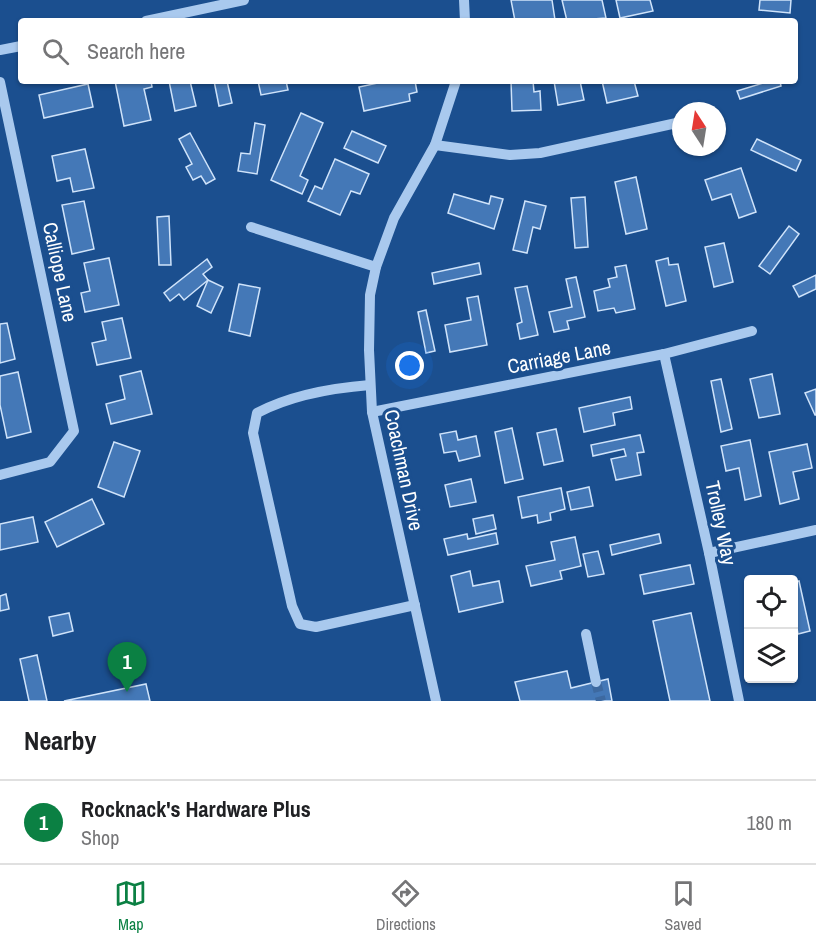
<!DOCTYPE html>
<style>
:root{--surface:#fff;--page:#f2f2f2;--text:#202124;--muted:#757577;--line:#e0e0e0;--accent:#0b8043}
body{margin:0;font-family:"Archivo Narrow",sans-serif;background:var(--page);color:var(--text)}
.controls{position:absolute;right:18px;bottom:18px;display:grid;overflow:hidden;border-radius:6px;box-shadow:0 2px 4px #0004}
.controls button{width:54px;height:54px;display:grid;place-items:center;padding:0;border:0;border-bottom:2px solid var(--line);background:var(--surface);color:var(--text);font:30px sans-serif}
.compass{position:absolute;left:672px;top:102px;width:54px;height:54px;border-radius:50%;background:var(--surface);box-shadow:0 2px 4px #0004;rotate:348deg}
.you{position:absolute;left:410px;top:366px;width:21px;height:21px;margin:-15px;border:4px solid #fff;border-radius:50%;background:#1a73e8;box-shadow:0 0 0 9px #1a73e833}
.badge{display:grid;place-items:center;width:39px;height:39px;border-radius:50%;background:var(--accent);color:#fff;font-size:20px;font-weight:700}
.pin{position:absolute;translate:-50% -50px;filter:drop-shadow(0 2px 3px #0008)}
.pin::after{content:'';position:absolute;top:32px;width:21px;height:18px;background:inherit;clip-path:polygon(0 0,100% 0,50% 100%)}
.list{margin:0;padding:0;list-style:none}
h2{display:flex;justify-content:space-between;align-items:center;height:78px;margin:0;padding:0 24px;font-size:26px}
h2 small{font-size:20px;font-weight:400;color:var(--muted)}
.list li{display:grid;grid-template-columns:39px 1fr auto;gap:18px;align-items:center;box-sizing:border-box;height:84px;padding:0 24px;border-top:2px solid var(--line)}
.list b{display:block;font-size:22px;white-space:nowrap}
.list p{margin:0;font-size:20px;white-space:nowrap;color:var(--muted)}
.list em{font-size:20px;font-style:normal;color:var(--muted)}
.icon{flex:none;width:33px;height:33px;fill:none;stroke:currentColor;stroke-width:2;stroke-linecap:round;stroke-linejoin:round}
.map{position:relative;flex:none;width:816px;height:701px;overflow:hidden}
.search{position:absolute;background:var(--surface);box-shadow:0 2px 4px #0004;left:18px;right:18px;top:18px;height:66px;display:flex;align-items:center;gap:15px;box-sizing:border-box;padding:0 21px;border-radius:6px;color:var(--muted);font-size:22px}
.sheet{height:162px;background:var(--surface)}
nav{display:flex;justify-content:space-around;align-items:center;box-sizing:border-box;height:84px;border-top:2px solid var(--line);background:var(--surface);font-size:16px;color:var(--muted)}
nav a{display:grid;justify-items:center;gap:3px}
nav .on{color:var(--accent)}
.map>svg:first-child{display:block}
.building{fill:#4478b7;stroke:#cfe3fa;stroke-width:1.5}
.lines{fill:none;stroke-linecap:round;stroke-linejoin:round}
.minor-tunnel{stroke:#3d69a0;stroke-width:10;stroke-dasharray:10 5;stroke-linecap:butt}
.minor{stroke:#a9c9ee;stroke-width:10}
.labels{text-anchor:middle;stroke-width:6;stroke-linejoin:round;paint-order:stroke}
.street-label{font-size:20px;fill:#fff;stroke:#1b4f8f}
</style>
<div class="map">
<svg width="816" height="701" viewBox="0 0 816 701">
<rect width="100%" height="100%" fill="#1b4f8f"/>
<!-- building -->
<g class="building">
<path d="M511 0H552L555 20 515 21Z"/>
<path d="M562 0H602L606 18 567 21Z"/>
<path d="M616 0H650L653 11 620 18Z"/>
<path d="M760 0H791L790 13 759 10Z"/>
<path d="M115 81H151L152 87 144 89 151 120 124 126Z"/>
<path d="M169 81H190L196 106 175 111Z"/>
<path d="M214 81H227L232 103 219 106Z"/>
<path d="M258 81H286L288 90 261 95Z"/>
<path d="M387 81H415L417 92 409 94 410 101 364 111 359 87Z"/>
<path d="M511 81H533L534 92 540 91 541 110 512 111Z"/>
<path d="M554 81H580L584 100 558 105Z"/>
<path d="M602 81H634L638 96 607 103Z"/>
<path d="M770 81H780L781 86 740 99 737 91Z"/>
<path d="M88 84 93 107 44 118 39 95Z"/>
<path d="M301 113 323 123 300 176 308 180 302 194 271 180Z"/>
<path d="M255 123 265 125 257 174 238 171 241 153 250 154Z"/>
<path d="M352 131 386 146 378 163 344 148Z"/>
<path d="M190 133 215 179 206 184 201 176 193 180 186 167 192 164 179 139Z"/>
<path d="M757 139 801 160 796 171 751 150Z"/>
<path d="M85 149 94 188 73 192 70 178 57 181 52 156Z"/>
<path d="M335 159 369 174 360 194 351 191 340 215 308 201 315 186 322 189Z"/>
<path d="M741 168 756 212 739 218 731 194 712 200 705 180Z"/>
<path d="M636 177 647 229 626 234 615 182Z"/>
<path d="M454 194 489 204 491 196 503 199 494 229 448 213Z"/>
<path d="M585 197 588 247 575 248 571 198Z"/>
<path d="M84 201 94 249 72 254 62 205Z"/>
<path d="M525 201 546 206 540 229 533 227 527 253 513 250Z"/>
<path d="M169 216 171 265H159L157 217Z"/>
<path d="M789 226 799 234 770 274 759 266Z"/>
<path d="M724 243 733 282 714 287 705 247Z"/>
<path d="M109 258 119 305 85 312 81 293 90 291 84 263Z"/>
<path d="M668 258 669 265 678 264 686 301 666 306 656 261Z"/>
<path d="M207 259 212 267 203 274 208 280 184 300 179 294 170 301 164 293Z"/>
<path d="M479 263 481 274 434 284 432 273Z"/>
<path d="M626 265 635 309 616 313 614 308 598 311 594 291 610 287 608 279 617 277 615 267Z"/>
<path d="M816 275V289L799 297 793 286Z"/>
<path d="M576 277 585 317 567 321 569 329 554 332 549 312 572 307 566 279Z"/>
<path d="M208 280 223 287 211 313 197 306Z"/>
<path d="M239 284 260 288 250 336 229 331Z"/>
<path d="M527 286 538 335 520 339 517 324 522 322 515 288Z"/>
<path d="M478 296 487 345 450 352 445 325 471 320 467 298Z"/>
<path d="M426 310 435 351 426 353 418 312Z"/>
<path d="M122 318 131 358 97 365 92 343 106 340 102 322Z"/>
<path d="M7 323 15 359 0 363V324Z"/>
<path d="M141 371 152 414 111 424 106 404 125 399 120 376Z"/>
<path d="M18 372 31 432 7 438 0 405V376Z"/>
<path d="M772 374 780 414 759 418 750 379Z"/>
<path d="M721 379 732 429 721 432 711 381Z"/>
<path d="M816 389V415H815L805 393Z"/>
<path d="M630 397 632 409 613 413 615 425 584 432 579 408Z"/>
<path d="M512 428 523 479 505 483 495 432Z"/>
<path d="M556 429 563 461 544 465 537 433Z"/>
<path d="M456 431 458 440 476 436 480 456 459 461 456 451 444 453 440 434Z"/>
<path d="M640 435 644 452 637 453 641 475 616 480 611 459 626 456 624 449 593 456 591 445Z"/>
<path d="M750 440 761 496 745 500 739 468 726 471 721 446Z"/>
<path d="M114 442 140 451 124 497 98 487Z"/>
<path d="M807 444 812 468 793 472 799 499 780 504 769 452Z"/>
<path d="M471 479 476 502 450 507 445 485Z"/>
<path d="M589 487 593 506 571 510 567 492Z"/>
<path d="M561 488 565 509 550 513 551 520 538 523 537 515 522 518 518 497Z"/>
<path d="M92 499 104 524 57 547 45 522Z"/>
<path d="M493 515 496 529 476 534 473 519Z"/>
<path d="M33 517 38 542 0 550V524Z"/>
<path d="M496 533 498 544 448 555 444 539 467 534 468 539Z"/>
<path d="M659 534 661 543 612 555 610 545Z"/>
<path d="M575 537 581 566 560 571 562 579 531 586 526 566 555 560 551 542Z"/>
<path d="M598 551 604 574 588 577 583 554Z"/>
<path d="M690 565 694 584 644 594 640 575Z"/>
<path d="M470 571 473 586 499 581 503 602 459 612 451 576Z"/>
<path d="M799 581 810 631 798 634 794 613V582Z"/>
<path d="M6 594 9 609 0 611V596Z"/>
<path d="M69 613 73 631 53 636 49 617Z"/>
<path d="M691 613 710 701H670L653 621Z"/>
<path d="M37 655 47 701H29L20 659Z"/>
<path d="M567 671 571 688 608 679 612 701H520L515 682Z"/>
<path d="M146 684 150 701H64Z"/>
</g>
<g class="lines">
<!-- minor-tunnel -->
<path class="minor-tunnel" d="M596 682 601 701"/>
<!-- minor -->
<g class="minor">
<path d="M464 0 465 21"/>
<path d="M146 21 244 0"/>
<path d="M0 50 21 46"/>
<path d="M0 82 74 431 50 462 0 475"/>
<path d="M435 145 510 155 540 153 681 122"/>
<path d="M251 227 376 267"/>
<path d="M664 354 709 553 739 701"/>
<path d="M370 385C332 388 291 395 257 413L253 433 292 606 300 624 316 627 415 605"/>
<path d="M372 412 664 354 752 331"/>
<path d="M709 553 816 530"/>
<path d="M586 634 596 682"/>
<path d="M436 701 372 412 369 350 370 295 376 267 394 218 435 145 456 81"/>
</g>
</g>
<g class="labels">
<!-- street labels -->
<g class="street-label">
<text transform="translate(60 272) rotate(78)" y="7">Calliope Lane</text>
<text transform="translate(559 357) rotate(-11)" y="7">Carriage Lane</text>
<text transform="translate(404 470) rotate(78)" y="7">Coachman Drive</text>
<text transform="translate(721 523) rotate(78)" y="7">Trolley Way</text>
</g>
</g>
</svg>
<div class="controls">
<button><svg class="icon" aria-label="locate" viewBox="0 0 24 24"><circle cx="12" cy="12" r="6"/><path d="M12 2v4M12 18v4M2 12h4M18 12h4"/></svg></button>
<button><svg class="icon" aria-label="layers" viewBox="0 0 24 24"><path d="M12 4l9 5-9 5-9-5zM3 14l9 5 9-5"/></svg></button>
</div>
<svg class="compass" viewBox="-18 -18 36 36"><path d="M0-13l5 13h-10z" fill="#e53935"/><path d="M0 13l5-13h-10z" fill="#757577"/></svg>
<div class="you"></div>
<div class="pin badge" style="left:127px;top:692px">1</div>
<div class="search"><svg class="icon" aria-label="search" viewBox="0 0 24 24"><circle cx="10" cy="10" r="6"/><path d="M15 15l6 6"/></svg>Search here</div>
</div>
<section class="sheet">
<h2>Nearby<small></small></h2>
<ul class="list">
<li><span class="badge">1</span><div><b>Rocknack's Hardware Plus</b><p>Shop</p></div><em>180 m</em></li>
</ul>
</section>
<nav>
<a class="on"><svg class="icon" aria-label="map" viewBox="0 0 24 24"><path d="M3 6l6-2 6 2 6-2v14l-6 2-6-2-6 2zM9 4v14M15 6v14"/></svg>Map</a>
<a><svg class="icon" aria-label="directions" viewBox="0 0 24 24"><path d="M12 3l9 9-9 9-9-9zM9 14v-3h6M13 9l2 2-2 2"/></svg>Directions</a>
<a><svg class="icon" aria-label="saved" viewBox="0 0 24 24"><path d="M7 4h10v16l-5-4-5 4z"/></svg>Saved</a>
</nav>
